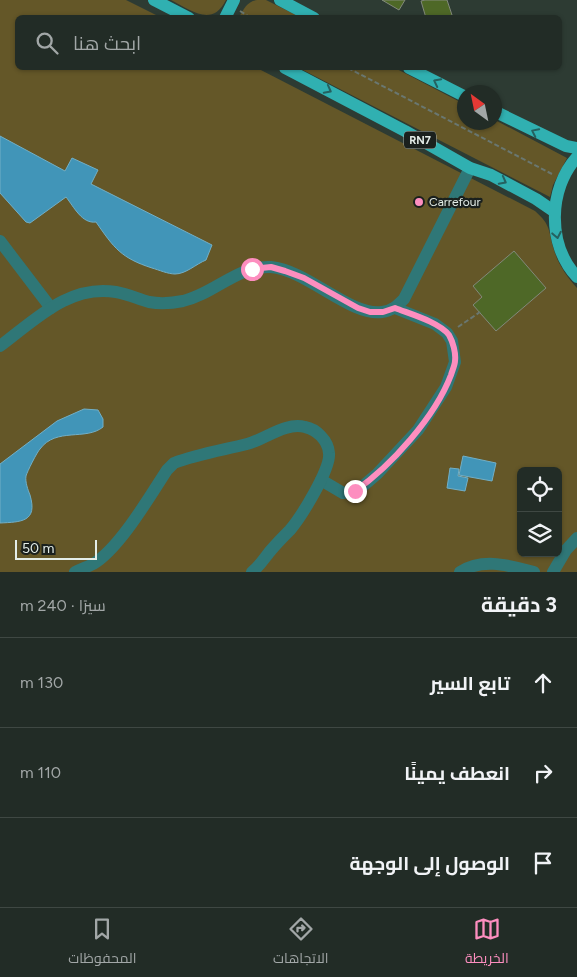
<!DOCTYPE html>
<html lang="ar">
<meta charset="utf-8">
<style>
:root{--surface:#222c26;--page:#2e3832;--text:#f1f3f6;--muted:#a2a7a7;--line:#3f4843;--accent:#fd8ebf}
body{margin:0;font-family:Figtree,Cairo,sans-serif;background:var(--page);color:var(--text);direction:rtl}
.controls{position:absolute;right:15px;bottom:15px;display:grid;overflow:hidden;border-radius:8px;box-shadow:0 1px 4px #0004}
.controls button{width:45px;height:45px;display:grid;place-items:center;padding:0;border:0;border-bottom:1px solid var(--line);background:var(--surface);color:var(--text);font:25px sans-serif}
.compass{position:absolute;left:457px;top:85px;width:45px;height:45px;border-radius:50%;background:var(--surface);box-shadow:0 1px 4px #0004;rotate:327deg}
.scale{position:absolute;left:15px;bottom:12px;width:82px;box-sizing:border-box;padding-left:5px;border:2px solid #e4ede8;border-top:0;font-size:14px;line-height:18px;white-space:nowrap;color:#e4ede8;-webkit-text-stroke:4px #1a201d;paint-order:stroke}
.stop{position:absolute;width:15px;height:15px;margin:-11px;border:4px solid #fd8ebf;border-radius:50%;background:#fff}
.stop.end{background:#fd8ebf;border-color:#fff;box-shadow:0 1px 5px #0008}
.list{margin:0;padding:0;list-style:none}
h2{display:flex;justify-content:space-between;align-items:center;height:65px;margin:0;padding:0 20px;font-size:21px}
h2 small{font-size:16px;font-weight:400;color:var(--muted)}
.list li{display:grid;grid-template-columns:32px 1fr auto;gap:15px;align-items:center;box-sizing:border-box;height:90px;padding:0 20px;border-top:1px solid var(--line)}
.list b{display:block;font-size:19px;white-space:nowrap}
.list em{font-size:16px;font-style:normal;color:var(--muted)}
.icon{flex:none;width:28px;height:28px;fill:none;stroke:currentColor;stroke-width:2;stroke-linecap:round;stroke-linejoin:round}
.map{position:relative;flex:none;width:577px;height:572px;overflow:hidden;direction:ltr}
.search{position:absolute;background:var(--surface);box-shadow:0 1px 4px #0004;left:15px;right:15px;top:15px;height:55px;display:flex;align-items:center;gap:12px;box-sizing:border-box;padding:0 18px;border-radius:8px;color:var(--muted);font-size:19px}
.sheet{height:335px;background:var(--surface)}
nav{display:flex;justify-content:space-around;align-items:center;box-sizing:border-box;height:70px;border-top:1px solid var(--line);background:var(--surface);font-size:14px;color:var(--muted)}
nav a{display:grid;justify-items:center;gap:2px}
nav .on{color:var(--accent)}
.map>svg:first-child{display:block}
.green{fill:#645728;fill-rule:evenodd}
.water{fill:#4195b8;stroke:#72afc6}
.building{fill:#4e6827;stroke:#82897b}
.lines{fill:none;stroke-linecap:round;stroke-linejoin:round}
.path{stroke:#6a7770;stroke-width:2;stroke-dasharray:5 2.5;stroke-linecap:butt}
.minor{stroke:#2f7777;stroke-width:12}
.major{stroke:#30b0b1;stroke-width:12}
.oneway{stroke:#246160}
.route{stroke:#fd8ebf;stroke-width:6}
.poi-dot{fill:#fd8ebf;stroke:#1a201d;stroke-width:2}
.labels{text-anchor:middle;stroke-width:4.5;stroke-linejoin:round;paint-order:stroke}
.shield{fill:#1a201d;stroke:#a7b0ab;stroke-width:1}
.shield-label{font-size:11px;font-weight:bold;fill:#e4ede8}
.poi-label{font-size:12px;fill:#e4ede8;stroke:#1a201d;text-anchor:start}
</style>
<div class="map">
<svg width="577" height="572" viewBox="0 0 577 572">
<rect width="100%" height="100%" fill="#2d3b33"/>
<!-- green -->
<g class="green">
<path d="M0 0H126L160 17 18 18V68H257L535 211C552 226 548 231 554 250 558 264 567 277 577 288V572H0ZM521 471H558V553H521Z"/>
<path d="M171 0H226C212 28 191 10 171 0Z"/>
<path d="M257 0H266L300 17H239C244 9 247 1 257 0Z"/>
<path d="M299 68H395L464 104V122H494L495 120 567 158 553 185 550 197Z"/>
</g>
<!-- water -->
<g class="water">
<path d="M0 136 65 171 72 158 98 170 91 184 212 245 206 260C196 264 186 274 175 274 168 274 159 270 152 268 121 258 114 248 96 222 82 224 74 207 66 197L30 223 26 222 0 193Z"/>
<path d="M84 409 98 410 103 419V427C86 441 56 427 40 449 37 452 27 472 26 476 25 482 28 490 30 495 38 522 21 522 0 523V464L57 421Z"/>
<path d="M463 456 496 463 492 481 459 475Z"/>
<path d="M450 468 459 469 458 476 468 478 465 491 447 488Z"/>
</g>
<!-- building -->
<g class="building">
<path d="M382 0H405L399 10Z"/>
<path d="M425 0H447L452 15 444 18H426L421 1Z"/>
<path d="M514 251 546 288 496 331 473 305 482 297 473 286Z"/>
</g>
<g class="lines">
<!-- path -->
<g class="path">
<path d="M240 11 251 18"/>
<path d="M348 68 552 174"/>
<path d="M458 327 480 312"/>
</g>
<!-- minor -->
<g class="minor">
<path d="M0 241 51 308"/>
<path d="M0 346C35 320 69 284 116 292 128 294 138 299 149 302 160 304 173 303 183 301 214 294 238 265 271 267 307 270 351 317 382 312 392 311 398 305 404 299L470 168"/>
<path d="M321 480 343 493 355 491 363 486 377 474 418 430 446 387 455 362 452 341 447 333 435 324 395 308"/>
<path d="M75 572C81 569 87 567 93 564 119 549 150 496 167 470L174 463C197 454 223 450 247 444 266 439 285 422 305 427 316 429 328 440 329 453 331 469 301 517 290 530 284 536 278 542 272 549 265 557 260 566 252 572"/>
<path d="M460 572C484 557 510 566 534 572"/>
<path d="M553 572 566 550 577 538"/>
</g>
<!-- major -->
<g class="major">
<path d="M154 0 189 18"/>
<path d="M280 0 314 18"/>
<path d="M225 18 234 0"/>
<path d="M285 68 405 131 470 168 491 175 536 199 555 212"/>
<path d="M409 68 464 96"/>
<path d="M494 111 566 146 577 148"/>
<path d="M577 157C548 189 547 245 577 277"/>
</g>
</g>
<!-- one-way arrows -->
<defs><path id="oneway-chevron" d="M-2-3.5L2.5 0L-2 3.5" fill="none" stroke-width="1.6" stroke-linecap="round" stroke-linejoin="round" transform="scale(1.25)"/></defs>
<g class="oneway">
<use href="#oneway-chevron" transform="translate(437 82) rotate(-153)"/>
<use href="#oneway-chevron" transform="translate(328 90) rotate(28)"/>
<use href="#oneway-chevron" transform="translate(535 132) rotate(-154)"/>
<use href="#oneway-chevron" transform="translate(503 181) rotate(28)"/>
<use href="#oneway-chevron" transform="translate(557 235) rotate(79)"/>
</g>
<g class="lines">
<!-- route -->
<path class="route" d="M252 269 271 267 285 271 304 278 358 308 370 312H383L395 308C410 314 439 322 449 335 453 342 456 353 455 361 455 365 452 371 451 375 435 417 391 466 355 491"/>
</g>
<!-- markers -->
<circle class="poi-dot" cx="419" cy="202" r="5"/>
<g class="labels">
<!-- shield labels -->
<rect class="shield" x="404" y="131.5" width="32" height="17" rx="4"/>
<g class="shield-label">
<text x="420" y="144">RN7</text>
</g>
<!-- poi labels -->
<g class="poi-label">
<text x="429" y="206">Carrefour</text>
</g>
</g>
</svg>
<div class="controls">
<button><svg class="icon" aria-label="locate" viewBox="0 0 24 24"><circle cx="12" cy="12" r="6"/><path d="M12 2v4M12 18v4M2 12h4M18 12h4"/></svg></button>
<button><svg class="icon" aria-label="layers" viewBox="0 0 24 24"><path d="M12 4l9 5-9 5-9-5zM3 14l9 5 9-5"/></svg></button>
</div>
<svg class="compass" viewBox="-18 -18 36 36"><path d="M0-13l5 13h-10z" fill="#e53935"/><path d="M0 13l5-13h-10z" fill="#a2a7a7"/></svg>
<div class="scale">50 m</div>
<div class="stop" style="left:252px;top:269px"></div>
<div class="stop end" style="left:355px;top:491px"></div>
<div class="search"><svg class="icon" aria-label="search" viewBox="0 0 24 24"><circle cx="10" cy="10" r="6"/><path d="M15 15l6 6"/></svg>ابحث هنا</div>
</div>
<section class="sheet">
<h2>3 دقيقة<small>سيرًا · 240 m</small></h2>
<ul class="list">
<li><svg class="icon" aria-label="ahead" viewBox="0 0 24 24"><path d="M12 20V5M6 11l6-6 6 6"/></svg><div><b>تابع السير</b></div><em>130 m</em></li>
<li><svg class="icon" aria-label="right" viewBox="0 0 24 24"><path d="M7 20v-9h11M14 6l5 5-5 5"/></svg><div><b>انعطف يمينًا</b></div><em>110 m</em></li>
<li><svg class="icon" aria-label="arrive" viewBox="0 0 24 24"><path d="M6 21V4h12l-3 4 3 4H6"/></svg><div><b>الوصول إلى الوجهة</b></div></li>
</ul>
</section>
<nav>
<a class="on"><svg class="icon" aria-label="map" viewBox="0 0 24 24"><path d="M3 6l6-2 6 2 6-2v14l-6 2-6-2-6 2zM9 4v14M15 6v14"/></svg>الخريطة</a>
<a><svg class="icon" aria-label="directions" viewBox="0 0 24 24"><path d="M12 3l9 9-9 9-9-9zM9 14v-3h6M13 9l2 2-2 2"/></svg>الاتجاهات</a>
<a><svg class="icon" aria-label="saved" viewBox="0 0 24 24"><path d="M7 4h10v16l-5-4-5 4z"/></svg>المحفوظات</a>
</nav>
